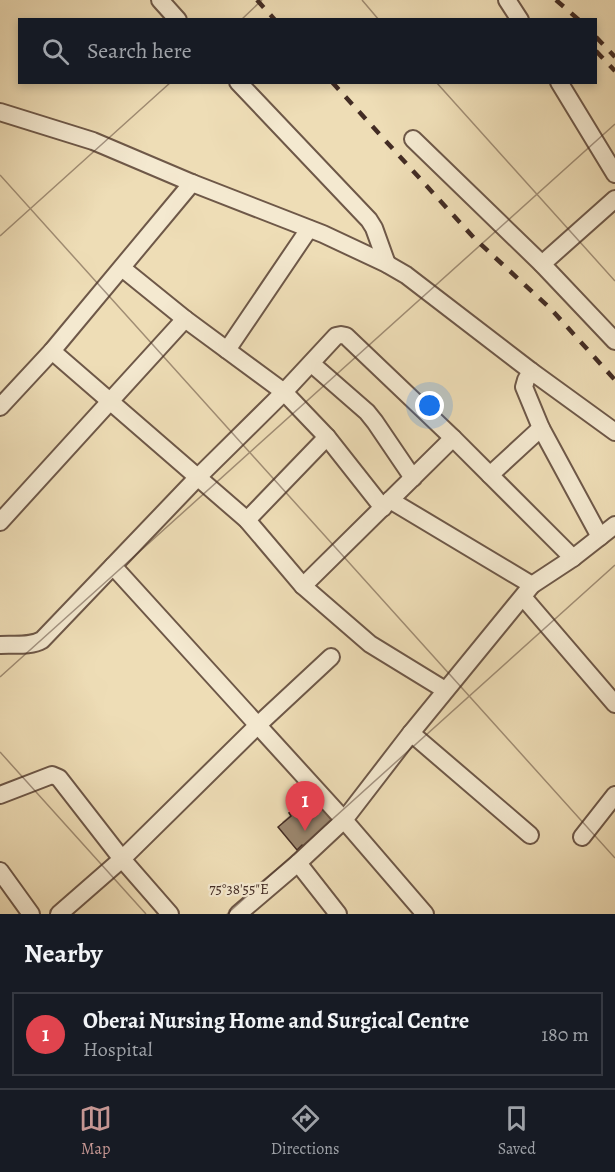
<!DOCTYPE html>
<meta charset="utf-8">
<style>
:root{--surface:#171b24;--page:#242831;--text:#f1f3f6;--muted:#9ea1a6;--line:#363941;--accent:#c59692}
body{margin:0;font-family:Alegreya,serif;background:var(--page);color:var(--text)}
.you{position:absolute;left:430px;top:406px;width:21px;height:21px;margin:-15px;border:4px solid #fff;border-radius:50%;background:#1a73e8;box-shadow:0 0 0 9px #1a73e833}
.badge{display:grid;place-items:center;width:39px;height:39px;border-radius:50%;background:var(--accent);color:#fff;font-size:20px;font-weight:700}
.pin{position:absolute;translate:-50% -50px;filter:drop-shadow(0 2px 3px #0008)}
.pin::after{content:'';position:absolute;top:32px;width:21px;height:18px;background:inherit;clip-path:polygon(0 0,100% 0,50% 100%)}
.list{margin:0;padding:0;list-style:none}
h2{display:flex;justify-content:space-between;align-items:center;height:78px;margin:0;padding:0 24px;font-size:26px}
h2 small{font-size:20px;font-weight:400;color:var(--muted)}
.list li{display:grid;grid-template-columns:39px 1fr auto;gap:18px;align-items:center;box-sizing:border-box;height:84px;margin:0 12px 12px;padding:0 12px;border:2px solid var(--line);border-radius:0px}
.list b{display:block;font-size:22px;white-space:nowrap}
.list p{margin:0;font-size:20px;white-space:nowrap;color:var(--muted)}
.list em{font-size:20px;font-style:normal;color:var(--muted)}
.icon{flex:none;width:33px;height:33px;fill:none;stroke:currentColor;stroke-width:2;stroke-linecap:round;stroke-linejoin:round}
.map{position:relative;flex:none;width:615px;height:914px;overflow:hidden}
.search{position:absolute;background:var(--surface);box-shadow:0 3px 9px #0003;left:18px;right:18px;top:18px;height:66px;display:flex;align-items:center;gap:15px;box-sizing:border-box;padding:0 21px;border-radius:0px;color:var(--muted);font-size:22px}
.sheet{height:174px;background:var(--surface)}
nav{display:flex;justify-content:space-around;align-items:center;box-sizing:border-box;height:84px;border-top:2px solid var(--line);background:var(--surface);font-size:16px;color:var(--muted)}
nav a{display:grid;justify-items:center;gap:3px}
nav .on{color:var(--accent)}
.map>svg:first-child{display:block}
.building{fill:#9c8870;stroke:#432c24;stroke-width:1.5;filter:url(#shadow)}
.lines{fill:none;stroke-linecap:round;stroke-linejoin:round}
.minor-casing{stroke:#6e5848;stroke-width:20}
.minor{stroke:#f4e9d0;stroke-width:16}
.rail{stroke:#432c24;stroke-width:4.5;stroke-dasharray:10 10;stroke-linecap:butt}
.ticks{fill:none;stroke:#432c24;stroke-width:1.5;stroke-opacity:0.45}
.ticks-label{font-size:15px;text-anchor:middle;fill:#432c24;stroke:#f4e9d0;stroke-width:4.5;stroke-linejoin:round;paint-order:stroke}
</style>
<div class="map">
<svg width="615" height="914" viewBox="0 0 615 914">
<defs>
<filter id="shadow"><feDropShadow dx="5" dy="-5" stdDeviation="0" flood-color="#0004"/></filter>
</defs>
<rect width="100%" height="100%" fill="#eeddb6"/>
<filter id="stains"><feTurbulence type="fractalNoise" baseFrequency=".00333" numOctaves="4"/><feColorMatrix values="0 0 0 0 .2 0 0 0 0 .09 0 0 0 0 .02 0 0 0 .5 -.17"/></filter>
<radialGradient id="worn" r=".72"><stop offset=".6" stop-color="#630" stop-opacity="0"/><stop offset="1" stop-color="#630" stop-opacity=".3"/></radialGradient>
<!-- building -->
<path class="building" d="M311 795 342 832 313 857 302 845 297 850 278 827 291 816 289 813Z"/>
<g class="lines">
<!-- minor casing -->
<g class="minor-casing">
<g id="minor">
<path d="M160 0 178 20"/>
<path d="M507 0 520 20"/>
<path d="M238 82 369 220 374 228 387 264"/>
<path d="M559 82 615 174"/>
<path d="M0 112 93 141 192 183 323 234 387 264 406 275 531 371 615 432"/>
<path d="M413 139 542 264 615 341"/>
<path d="M542 264 615 199"/>
<path d="M122 268 185 319 284 392 327 437 383 508"/>
<path d="M227 350 309 229"/>
<path d="M52 351 247 520 303 586 370 644 445 690"/>
<path d="M312 364 367 412 375 422 413 478"/>
<path d="M531 371 526 380 524 387 541 428 600 537"/>
<path d="M0 407 52 351 192 183"/>
<path d="M490 475 541 428"/>
<path d="M390 500 532 585"/>
<path d="M247 520 327 437"/>
<path d="M0 522 185 319"/>
<path d="M113 566 344 820 425 914"/>
<path d="M303 586 453 438"/>
<path d="M523 597 615 704"/>
<path d="M0 645C14 644 30 647 42 640L198 477 284 392 336 336 341 335 346 336 453 438 573 558"/>
<path d="M411 733 530 835"/>
<path d="M0 795 52 775 59 778 122 859 170 914"/>
<path d="M582 837 615 795"/>
<path d="M298 863 338 914"/>
<path d="M0 871 31 914"/>
<path d="M59 914 122 859 258 725 331 657"/>
<path d="M238 914 298 863 344 820 411 733 532 585 573 558 615 525"/>
</g>
</g>
<!-- minor -->
<use href="#minor" class="minor"/>
<!-- rail -->
<g class="rail">
<path d="M257 0 275 20"/>
<path d="M556 0 579 20"/>
<path d="M596 37 615 57"/>
<path d="M596 51 615 71"/>
<path d="M332 82 475 239 551 309 615 380"/>
</g>
</g>
<!-- ticks -->
<path class="ticks" d="M362 0 379 20M241 20 262 0M436 82 615 281M0 175 615 858M0 236 171 82M0 677 615 124M0 752 146 914M227 914 615 565"/>
<g class="ticks-label">
<text x="239" y="894">75°38'55"E</text>
</g>
<rect width="100%" height="100%" filter="url(#stains)"/>
<rect width="100%" height="100%" fill="url(#worn)"/>
</svg>
<div class="you"></div>
<div class="pin badge" style="left:305px;top:831px;background:#e0444e">1</div>
<div class="search"><svg class="icon" aria-label="search" viewBox="0 0 24 24"><circle cx="10" cy="10" r="6"/><path d="M15 15l6 6"/></svg>Search here</div>
</div>
<section class="sheet">
<h2>Nearby<small></small></h2>
<ul class="list">
<li><span class="badge" style="background:#e0444e">1</span><div><b>Oberai Nursing Home and Surgical Centre</b><p>Hospital</p></div><em>180 m</em></li>
</ul>
</section>
<nav>
<a class="on"><svg class="icon" aria-label="map" viewBox="0 0 24 24"><path d="M3 6l6-2 6 2 6-2v14l-6 2-6-2-6 2zM9 4v14M15 6v14"/></svg>Map</a>
<a><svg class="icon" aria-label="directions" viewBox="0 0 24 24"><path d="M12 3l9 9-9 9-9-9zM9 14v-3h6M13 9l2 2-2 2"/></svg>Directions</a>
<a><svg class="icon" aria-label="saved" viewBox="0 0 24 24"><path d="M7 4h10v16l-5-4-5 4z"/></svg>Saved</a>
</nav>
